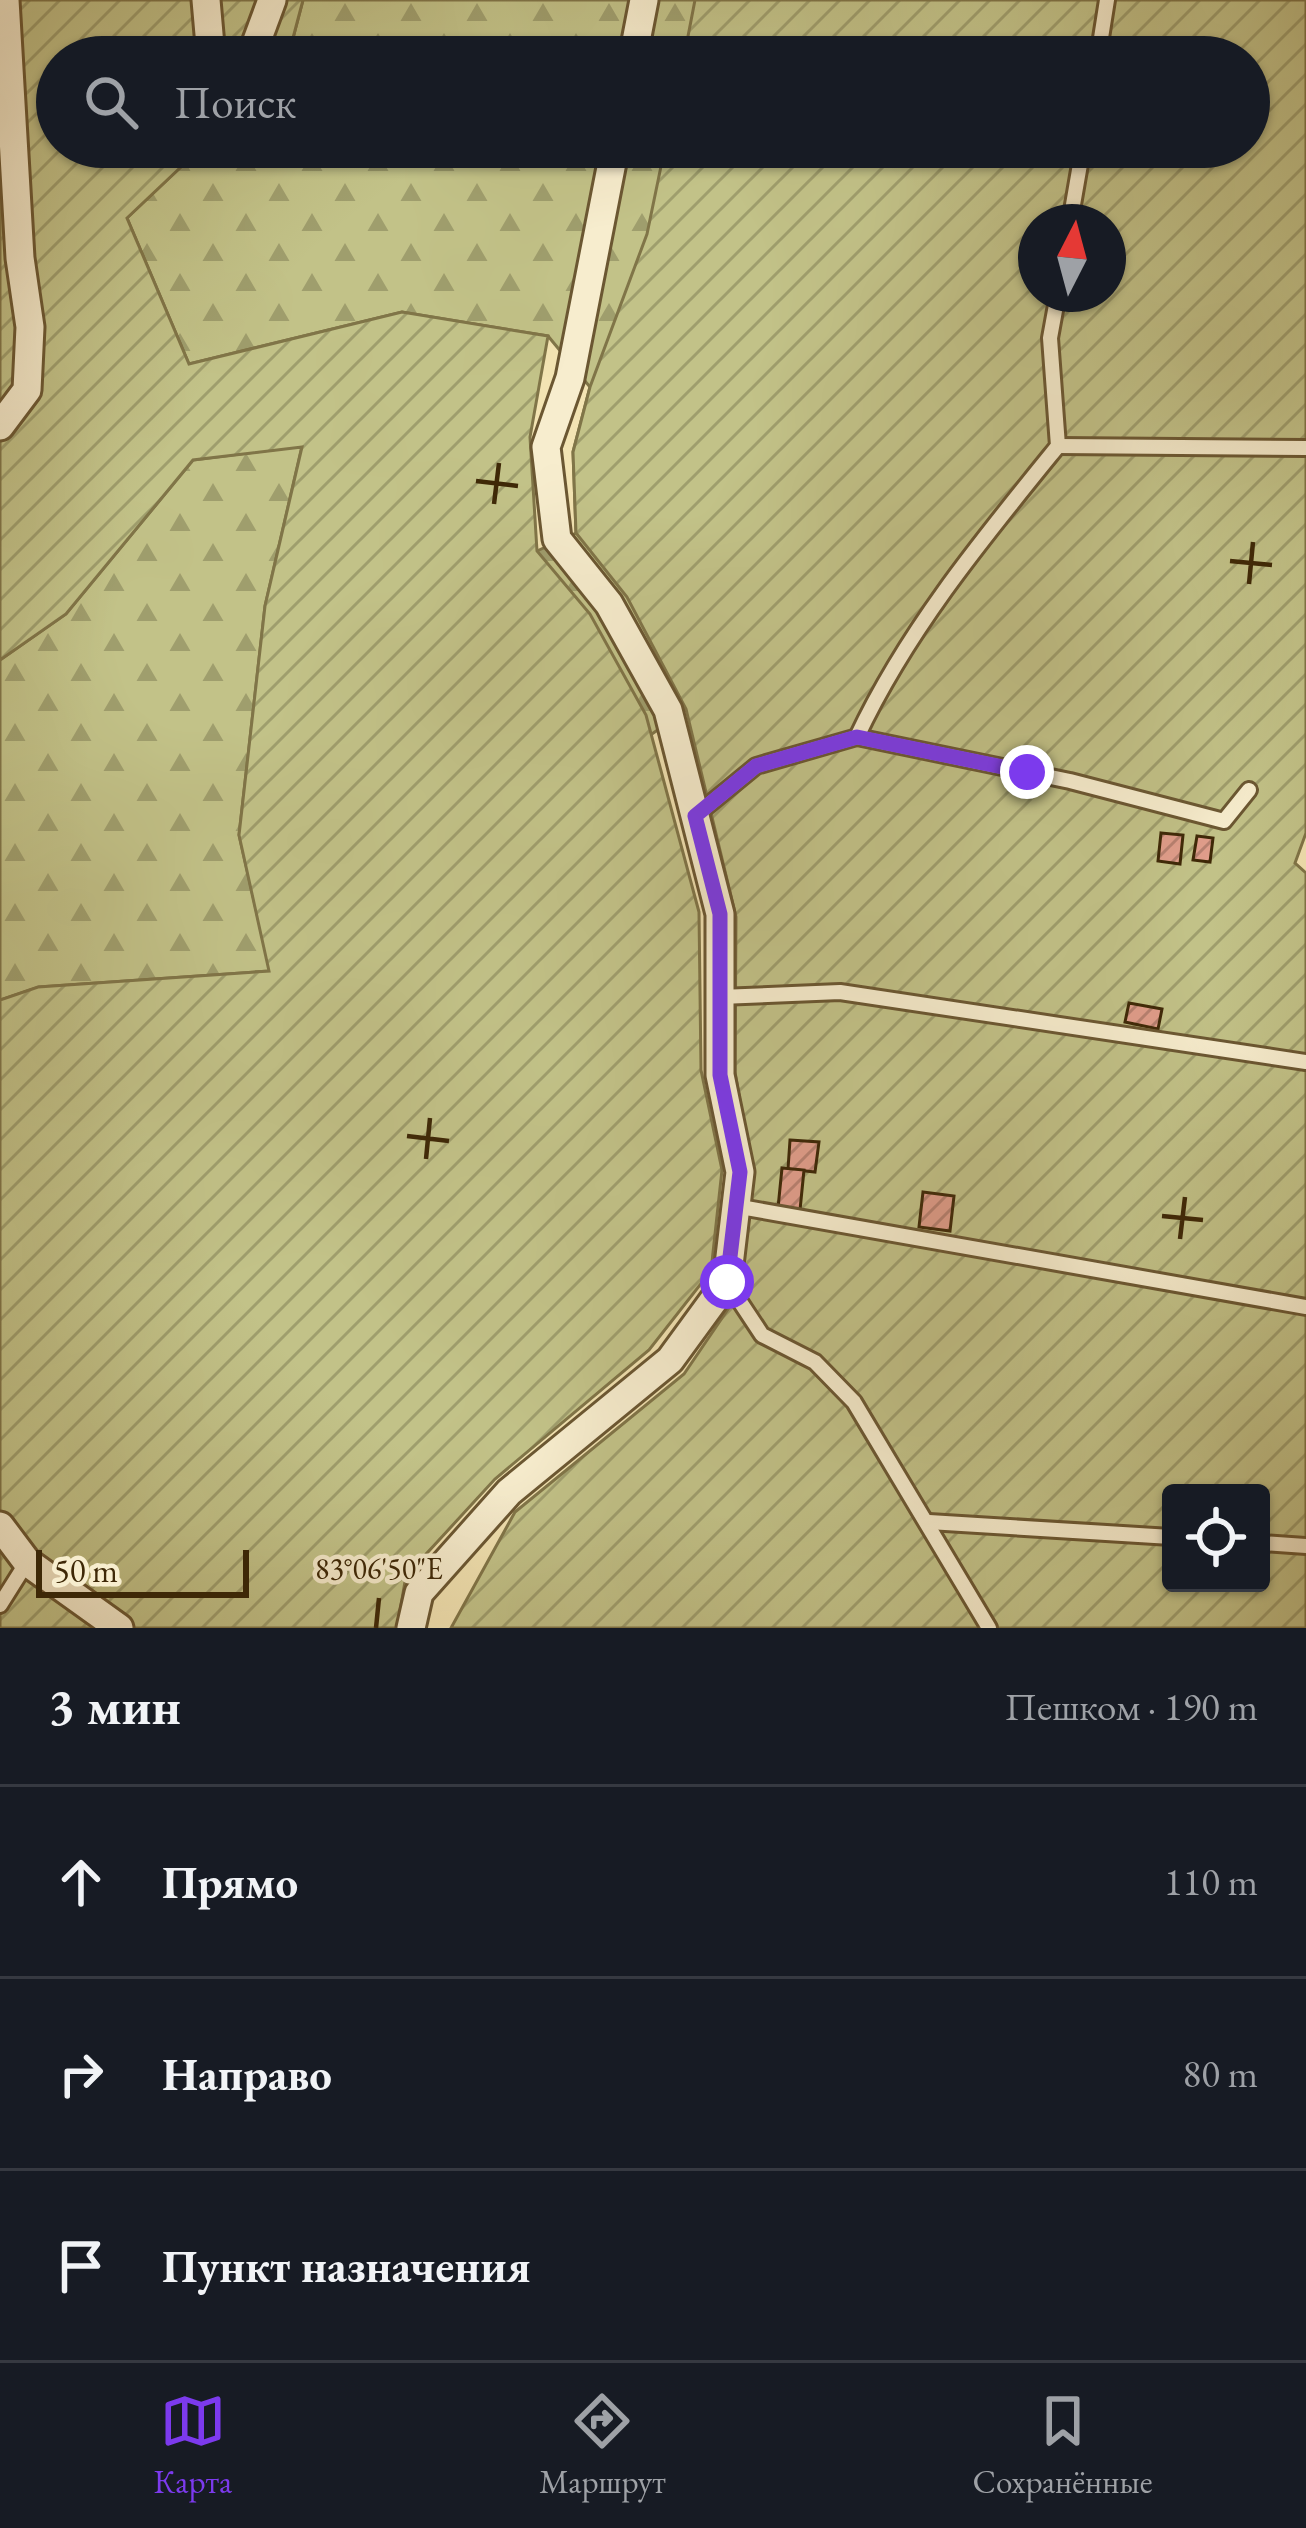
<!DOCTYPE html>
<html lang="ru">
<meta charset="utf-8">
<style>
:root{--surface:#171b24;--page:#242831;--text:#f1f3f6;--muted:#9ea1a6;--line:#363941;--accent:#7c3aed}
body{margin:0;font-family:"EB Garamond",serif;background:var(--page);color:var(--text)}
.controls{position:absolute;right:36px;bottom:36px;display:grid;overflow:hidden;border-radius:12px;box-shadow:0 3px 9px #0004}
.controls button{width:108px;height:108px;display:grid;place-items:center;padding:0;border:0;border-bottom:3px solid var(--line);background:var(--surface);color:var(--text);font:60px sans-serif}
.compass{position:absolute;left:1018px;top:204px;width:108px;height:108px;border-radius:50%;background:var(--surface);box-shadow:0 3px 9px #0004;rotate:6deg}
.scale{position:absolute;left:36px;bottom:30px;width:213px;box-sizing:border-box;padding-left:12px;border:6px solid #3e2807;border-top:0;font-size:33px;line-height:42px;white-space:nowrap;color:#3e2807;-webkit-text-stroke:9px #f7edce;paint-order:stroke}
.stop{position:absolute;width:36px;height:36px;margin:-27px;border:9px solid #7c3aed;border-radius:50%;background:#fff}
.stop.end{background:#7c3aed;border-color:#fff;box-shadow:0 3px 12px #0008}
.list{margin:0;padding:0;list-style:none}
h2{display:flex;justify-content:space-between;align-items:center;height:156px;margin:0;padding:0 48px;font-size:51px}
h2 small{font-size:39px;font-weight:400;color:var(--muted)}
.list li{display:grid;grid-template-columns:78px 1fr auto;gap:36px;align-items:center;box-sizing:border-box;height:192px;padding:0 48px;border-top:3px solid var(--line)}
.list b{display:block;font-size:45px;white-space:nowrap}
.list em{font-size:39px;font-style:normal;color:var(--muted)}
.icon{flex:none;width:66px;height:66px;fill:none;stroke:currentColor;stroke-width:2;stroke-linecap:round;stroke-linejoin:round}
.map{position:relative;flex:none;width:1306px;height:1628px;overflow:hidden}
.search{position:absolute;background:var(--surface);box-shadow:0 3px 9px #0004;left:36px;right:36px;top:36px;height:132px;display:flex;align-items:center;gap:30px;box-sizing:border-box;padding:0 42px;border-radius:66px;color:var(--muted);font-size:45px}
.sheet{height:732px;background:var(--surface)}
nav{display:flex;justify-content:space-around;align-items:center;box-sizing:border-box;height:168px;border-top:3px solid var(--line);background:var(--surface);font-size:33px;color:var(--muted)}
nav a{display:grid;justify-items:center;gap:6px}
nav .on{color:var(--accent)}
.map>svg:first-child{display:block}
.forest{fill:url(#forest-firs);stroke:#807548;stroke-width:3}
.garden{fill:url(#garden-furrows);stroke:#807548;stroke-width:3;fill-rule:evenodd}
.building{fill:url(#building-hatch);stroke:#3e2807;stroke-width:3}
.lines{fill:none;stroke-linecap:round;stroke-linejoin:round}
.service-casing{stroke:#6b5732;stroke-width:20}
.minor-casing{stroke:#6b5732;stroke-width:33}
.service{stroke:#f7edce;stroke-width:14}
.minor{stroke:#f7edce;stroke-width:27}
.route{stroke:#7c3aed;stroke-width:15}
.ticks{fill:none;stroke:#3e2807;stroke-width:4.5}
.ticks-label{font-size:30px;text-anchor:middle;fill:#3e2807;stroke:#f7edce;stroke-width:9;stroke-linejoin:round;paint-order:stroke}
</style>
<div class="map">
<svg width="1306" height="1628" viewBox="0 0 1306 1628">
<defs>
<pattern id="forest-firs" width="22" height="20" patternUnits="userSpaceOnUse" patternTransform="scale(3)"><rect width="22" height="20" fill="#c2c288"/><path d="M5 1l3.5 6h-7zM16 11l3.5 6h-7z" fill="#9f9e6d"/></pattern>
<pattern id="garden-furrows" width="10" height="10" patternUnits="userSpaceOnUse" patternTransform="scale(3)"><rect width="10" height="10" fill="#c2c288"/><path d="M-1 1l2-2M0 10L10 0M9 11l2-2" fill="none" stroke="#9f9e6d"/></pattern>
<pattern id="building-hatch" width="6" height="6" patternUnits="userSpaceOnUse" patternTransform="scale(3)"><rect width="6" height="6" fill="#e09d8b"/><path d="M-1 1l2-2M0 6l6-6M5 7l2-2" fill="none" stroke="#b78070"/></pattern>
</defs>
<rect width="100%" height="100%" fill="#f3e4b3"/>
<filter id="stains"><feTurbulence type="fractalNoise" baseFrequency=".00167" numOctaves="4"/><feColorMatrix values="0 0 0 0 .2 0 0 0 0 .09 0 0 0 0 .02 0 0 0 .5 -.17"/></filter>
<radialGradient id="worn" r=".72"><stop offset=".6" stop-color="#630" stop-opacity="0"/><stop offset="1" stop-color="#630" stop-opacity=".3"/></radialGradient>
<!-- forest -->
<g class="forest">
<path d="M303 0H872L860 57H288Z"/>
<path d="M202 147H843L686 710 427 892 537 551 576 533 573 452 590 387 548 336 402 312 189 364 127 218Z"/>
<path d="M302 446 265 606 239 835 270 971 39 987 0 1000V660L66 614 193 460Z"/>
</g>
<!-- garden -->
<g class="garden">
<path d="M0 0H303L288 57H57V147H202L127 218 189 364 402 312 548 336 530 437 537 551 590 614 646 715 699 912 701 1070 722 1170 711 1271 649 1350 495 1479 406 1576 397 1628H0V1000L38 987 269 971 239 835 265 606 302 447 193 460 66 614 0 660Z"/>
<path d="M695 0H1306V833L1295 863 1306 873V1628H451L515 1512 684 1374 737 1296 753 1175 735 1072 736 917 686 709 627 597 576 533 573 452 590 387 647 234 665 147H1249V57H684ZM1036 222H1108V294H1036ZM1171 1493H1261V1583H1171Z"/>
</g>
<!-- building -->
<g class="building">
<path d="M1161 833 1183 835 1180 864 1158 861Z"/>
<path d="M1197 836 1213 838 1210 862 1193 860Z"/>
<path d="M1129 1003 1162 1009 1158 1029 1125 1022Z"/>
<path d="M790 1140 819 1142 815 1172 788 1169Z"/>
<path d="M782 1168 804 1170 800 1210 778 1208Z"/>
<path d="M923 1192 954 1196 950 1231 919 1227Z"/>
</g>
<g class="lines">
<!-- service casing -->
<g class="service-casing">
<g id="service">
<path d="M1098 57 1107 0"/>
<path d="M1070 222 1083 147"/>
<path d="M1058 294 1050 338 1058 446C984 537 907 630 857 737L1070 781 1224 821 1249 790"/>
<path d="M1058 446 1306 448"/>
<path d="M695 816 756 766 857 737"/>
<path d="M720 997 840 992 1306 1062"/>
<path d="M735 1206 1306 1307"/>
<path d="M727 1282 762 1335 815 1362 854 1402 989 1628"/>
<path d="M929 1522 1171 1537"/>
<path d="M1261 1543 1306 1546"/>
<path d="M0 1605 27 1562"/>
</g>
</g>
<!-- minor casing -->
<g class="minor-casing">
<g id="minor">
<path d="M206 0 211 57"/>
<path d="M251 57 272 0"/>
<path d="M633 57 644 0"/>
<path d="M0 426 27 390 30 327 20 258 5 0"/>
<path d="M0 1526 27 1562 119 1628"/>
<path d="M411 1628 419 1593 509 1492 670 1360 727 1282 740 1172 720 1075V914L668 710 609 604 557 539 546 447 570 378 615 147"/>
</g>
</g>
<!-- service -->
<use href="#service" class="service"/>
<!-- minor -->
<use href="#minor" class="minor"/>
</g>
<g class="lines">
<!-- route -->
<path class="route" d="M727 1282 740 1172 720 1075V914L695 816 756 766 857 737 1027 772"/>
</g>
<!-- ticks -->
<path class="ticks" d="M476 481 518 486M494 504 499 463M1230 561 1272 565M1249 584 1253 542M407 1136 449 1141M426 1159 430 1118M1162 1216 1203 1220M1180 1239 1185 1197M376 1628 379 1598"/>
<g class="ticks-label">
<text x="379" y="1579">83°06'50"E</text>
</g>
<rect width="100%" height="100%" filter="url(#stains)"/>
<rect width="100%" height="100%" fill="url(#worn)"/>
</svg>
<div class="controls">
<button><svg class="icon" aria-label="locate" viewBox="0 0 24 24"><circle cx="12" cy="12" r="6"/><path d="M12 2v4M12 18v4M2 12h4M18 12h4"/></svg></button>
</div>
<svg class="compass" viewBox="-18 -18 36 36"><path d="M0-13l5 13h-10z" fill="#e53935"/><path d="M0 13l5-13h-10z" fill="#9ea1a6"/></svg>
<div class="scale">50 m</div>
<div class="stop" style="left:727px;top:1282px"></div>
<div class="stop end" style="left:1027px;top:772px"></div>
<div class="search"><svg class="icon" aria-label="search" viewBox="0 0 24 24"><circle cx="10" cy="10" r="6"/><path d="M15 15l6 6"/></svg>Поиск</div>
</div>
<section class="sheet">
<h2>3 мин<small>Пешком · 190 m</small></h2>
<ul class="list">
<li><svg class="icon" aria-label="ahead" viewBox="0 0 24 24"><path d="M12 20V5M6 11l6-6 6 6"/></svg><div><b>Прямо</b></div><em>110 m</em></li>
<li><svg class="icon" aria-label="right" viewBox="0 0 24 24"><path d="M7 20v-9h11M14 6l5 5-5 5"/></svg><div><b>Направо</b></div><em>80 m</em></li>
<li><svg class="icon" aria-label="arrive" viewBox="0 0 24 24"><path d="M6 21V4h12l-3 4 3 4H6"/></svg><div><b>Пункт назначения</b></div></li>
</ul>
</section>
<nav>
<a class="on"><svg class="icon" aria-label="map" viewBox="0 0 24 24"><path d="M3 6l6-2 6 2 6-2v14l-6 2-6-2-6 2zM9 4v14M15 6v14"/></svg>Карта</a>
<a><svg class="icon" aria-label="directions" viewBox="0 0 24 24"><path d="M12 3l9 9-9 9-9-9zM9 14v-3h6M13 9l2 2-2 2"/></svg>Маршрут</a>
<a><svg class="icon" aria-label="saved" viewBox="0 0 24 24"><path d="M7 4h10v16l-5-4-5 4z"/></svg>Сохранённые</a>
</nav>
